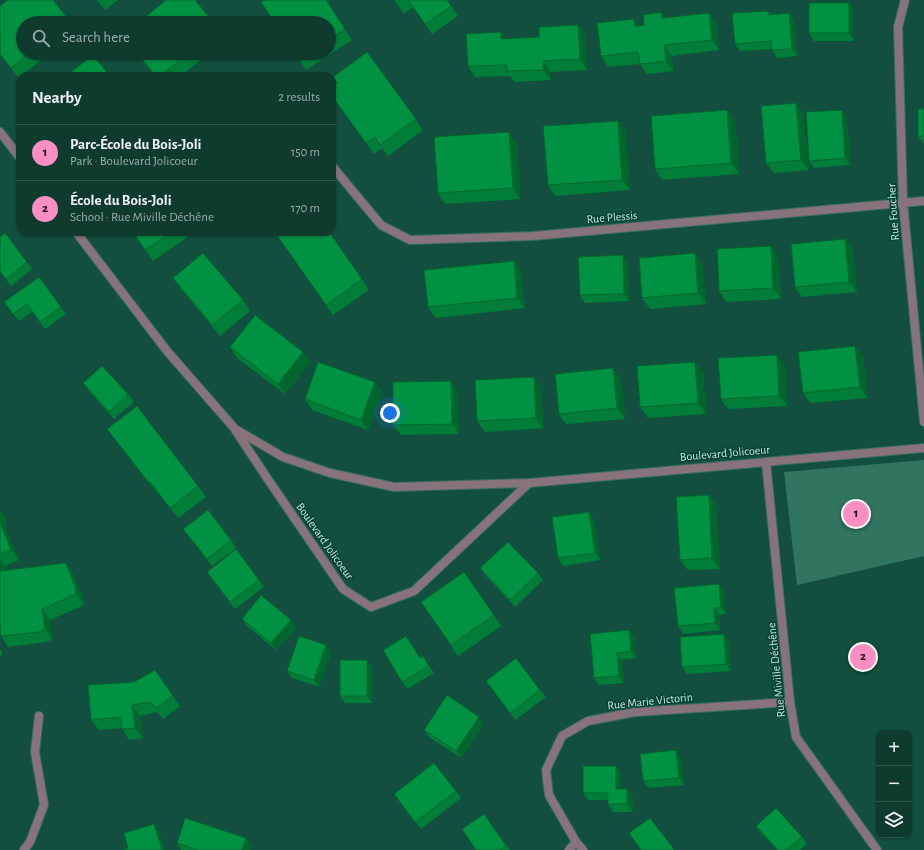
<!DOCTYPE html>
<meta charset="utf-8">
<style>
:root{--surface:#0e3b2e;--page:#1c463a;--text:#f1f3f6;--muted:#9badaa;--line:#2e554a;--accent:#fb8fc4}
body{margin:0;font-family:"Alegreya Sans",sans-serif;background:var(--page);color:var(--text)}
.controls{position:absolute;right:12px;bottom:12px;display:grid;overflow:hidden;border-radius:8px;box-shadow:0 1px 3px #0004}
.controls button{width:36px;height:36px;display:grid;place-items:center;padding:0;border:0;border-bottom:1px solid var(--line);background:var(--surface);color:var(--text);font:20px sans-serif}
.you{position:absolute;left:390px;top:413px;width:14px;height:14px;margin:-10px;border:3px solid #fff;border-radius:50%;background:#1a73e8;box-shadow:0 0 0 6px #1a73e833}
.badge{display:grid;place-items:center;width:26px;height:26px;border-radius:50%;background:var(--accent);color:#111;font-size:13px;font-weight:700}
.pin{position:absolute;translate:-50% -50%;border:2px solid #fff;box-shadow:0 1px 4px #0006}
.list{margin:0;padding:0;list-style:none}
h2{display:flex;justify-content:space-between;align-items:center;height:52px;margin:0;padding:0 16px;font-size:17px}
h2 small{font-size:13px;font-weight:400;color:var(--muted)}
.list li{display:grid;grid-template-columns:26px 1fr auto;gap:12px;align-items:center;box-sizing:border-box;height:56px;padding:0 16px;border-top:1px solid var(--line)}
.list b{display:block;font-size:15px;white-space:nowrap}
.list p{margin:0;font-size:13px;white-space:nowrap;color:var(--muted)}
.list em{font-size:13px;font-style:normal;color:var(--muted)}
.icon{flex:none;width:22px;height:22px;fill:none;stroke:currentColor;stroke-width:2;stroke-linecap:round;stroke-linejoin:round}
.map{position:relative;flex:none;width:924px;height:850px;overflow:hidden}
.search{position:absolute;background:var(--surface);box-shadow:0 1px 3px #0004;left:16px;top:16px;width:320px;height:44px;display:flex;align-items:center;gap:10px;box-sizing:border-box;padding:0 14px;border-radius:22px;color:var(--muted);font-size:15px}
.panel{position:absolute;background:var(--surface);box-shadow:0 1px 3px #0004;left:16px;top:72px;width:320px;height:164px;border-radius:12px}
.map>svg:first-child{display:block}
.green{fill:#317560}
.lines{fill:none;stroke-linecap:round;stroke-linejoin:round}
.minor-casing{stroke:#376d5d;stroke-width:10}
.minor{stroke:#88727c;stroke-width:8}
.wall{fill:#007d39}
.shaded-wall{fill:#00662e}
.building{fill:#009142;stroke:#00662e}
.labels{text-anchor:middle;stroke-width:3;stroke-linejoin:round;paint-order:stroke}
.street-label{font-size:12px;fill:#c9e6db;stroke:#024434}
</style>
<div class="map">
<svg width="924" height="850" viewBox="0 0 924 850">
<rect width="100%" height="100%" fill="#134f3e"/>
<!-- green -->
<path class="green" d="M924 460V556L797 585 784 472Z"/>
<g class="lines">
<!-- minor casing -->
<g class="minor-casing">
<g id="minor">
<path d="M905 0 898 27 903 202 924 422"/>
<path d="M0 132 20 158"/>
<path d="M332 166 381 225 410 240 533 236 924 201"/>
<path d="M76 232 167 351 235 429 283 457 330 473 394 487 529 483 924 448"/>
<path d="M236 431 267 478 343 589 371 607 414 591 529 483"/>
<path d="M766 462 790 702 796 737 877 850"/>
<path d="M24 850 30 842 44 805 35 752 39 716"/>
<path d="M569 850 576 842"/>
<path d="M583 850 576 842 549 795 546 770 562 736 588 721 635 712 790 702"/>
</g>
</g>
<!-- minor -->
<use href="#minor" class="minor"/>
</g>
<!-- wall -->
<g class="wall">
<path d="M97 0H118L105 10Z"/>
<path d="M264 0H326L352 40 306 70 295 53H329V23Z"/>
<path d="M394 0H447L458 16 432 34 413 7 404 14Z"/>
<path d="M849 3 854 10V41H814L809 33Z"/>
<path d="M0 6 69 20 71 23H23V53H50L21 76H20V77L19 78 0 55Z"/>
<path d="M768 11 771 15 794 21 797 56 777 58 772 50V49L740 51 735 44Z"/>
<path d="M661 12 665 18 709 13 716 23 719 50 672 56 673 71 647 74 640 64 608 67 601 56 639 26 644 25Z"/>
<path d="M578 25 585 35 587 70 550 72 551 80 515 82 510 76 475 77 468 66 501 32 505 39 539 37Z"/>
<path d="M367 52 423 130 388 156 382 148 374 154 332 96 337 83Z"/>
<path d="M136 53H209L181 76H155Z"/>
<path d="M924 109V143H923L918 136Z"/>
<path d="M727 110 735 121 739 174 662 180 655 169Z"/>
<path d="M842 110 847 118 850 165 814 168 809 161Z"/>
<path d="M803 113 809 170 774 173 766 163Z"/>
<path d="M618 121 625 131 630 190 555 196 548 185Z"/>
<path d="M517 143 520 199 445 204 438 193Z"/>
<path d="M133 232H195L153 261Z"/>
<path d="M329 232 369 290 333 315 276 234Z"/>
<path d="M0 237 27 262 32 269 11 286 0 271Z"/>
<path d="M845 239 852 249 857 292 802 297 795 287Z"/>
<path d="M771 246 778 257 781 299 726 302 719 291Z"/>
<path d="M695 253 702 264 706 304 650 309 642 298Z"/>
<path d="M514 261 521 271 525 308 436 318 428 307Z"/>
<path d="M628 262 629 301 585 303 580 295Z"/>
<path d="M39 277 66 314 45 329 32 312 19 321 4 302Z"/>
<path d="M173 278 243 300 250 311 220 336 180 288Z"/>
<path d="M855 346 863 357 867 398 810 403 803 393Z"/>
<path d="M230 347 310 362 285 394 237 358Z"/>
<path d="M785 365 787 406 728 409 721 399Z"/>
<path d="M703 372 706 414 648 418 640 407Z"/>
<path d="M621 379 625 419 566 424 559 414Z"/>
<path d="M375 382 382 393 368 430 312 410 305 399Z"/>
<path d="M83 383 128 394 134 402 114 419 88 390Z"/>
<path d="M541 388 543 428 485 432 477 421Z"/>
<path d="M458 392 459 434 401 435 393 425Z"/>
<path d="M107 429 198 486 206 497 178 518 158 492 157 494Z"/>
<path d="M709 495 716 506 720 569 688 570 680 560Z"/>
<path d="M0 511 5 518 6 530 19 560 5 566V571L66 563 73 574 83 597 84 605 50 620 52 640 46 642 8 647 1 636 0 629Z"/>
<path d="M594 519 600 560 563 566 558 558Z"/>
<path d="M183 529 231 540 236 548 212 566Z"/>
<path d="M480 568 538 573 543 580 515 607 485 575Z"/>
<path d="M207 572 259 580 264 587 235 609Z"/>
<path d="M464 572 501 626 458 656 421 602Z"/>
<path d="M724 591 726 614 719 615 720 630 683 634 678 626Z"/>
<path d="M242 619 291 620 296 628 276 650 247 626Z"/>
<path d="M590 634 634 637 636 658 622 660 624 683 599 685 594 678Z"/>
<path d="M406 636 420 658 428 664 434 673 407 689 402 682Z"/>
<path d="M729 641 731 671 687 674 682 667Z"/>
<path d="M326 645 331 653 319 687 292 678 287 671Z"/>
<path d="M0 649 3 654 0 656Z"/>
<path d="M372 667V703H345L340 696Z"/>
<path d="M155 670 180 706 163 719 157 712 140 716 143 738 129 740 122 728 99 730 91 720 134 682Z"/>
<path d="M486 681 540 690 546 697 515 720Z"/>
<path d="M484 724 461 758 429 737 424 730Z"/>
<path d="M681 758 684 785 648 788 643 781Z"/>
<path d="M621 773V789L633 796V812H613L608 804V800H588L583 793Z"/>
<path d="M456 791 461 798 421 829 394 794Z"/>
<path d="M484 814 510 850H476Z"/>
<path d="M756 826 802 837 807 844 800 850H777L761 833Z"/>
<path d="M246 838 252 845 250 850H181L177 843Z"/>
</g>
<!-- shaded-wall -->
<g class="shaded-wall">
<path d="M849 3 854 10V41L849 33Z"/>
<path d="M661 12 669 23 662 18Z"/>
<path d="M709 13 716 23 719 50 712 40Z"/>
<path d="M789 13 794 21 797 56 792 49Z"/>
<path d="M634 19 641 29 635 27Z"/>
<path d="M578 25 585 35 587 70 580 59Z"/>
<path d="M501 32 508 43 501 39Z"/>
<path d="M664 45 672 56 673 71 666 61Z"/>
<path d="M543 61 550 72 551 80 543 70Z"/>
<path d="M796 103 803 113 809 170 801 160Z"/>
<path d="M727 110 735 121 739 174 731 163Z"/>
<path d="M842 110 847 118 850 165 845 158Z"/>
<path d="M618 121 625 131 630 190 622 180Z"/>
<path d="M509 132 517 143 520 199 513 188Z"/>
<path d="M845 239 852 249 857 292 849 282Z"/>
<path d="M771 246 778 257 781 299 773 288Z"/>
<path d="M695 253 702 264 706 304 698 293Z"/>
<path d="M623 255 628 262 629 301 624 294Z"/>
<path d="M514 261 521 271 525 308 517 298Z"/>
<path d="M855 346 863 357 867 398 860 387Z"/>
<path d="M303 352 310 362 285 394 278 384Z"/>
<path d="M777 355 785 365 787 406 779 396Z"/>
<path d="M695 362 703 372 706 414 698 403Z"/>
<path d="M613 368 621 379 625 419 617 408Z"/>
<path d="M534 377 541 388 543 428 536 418Z"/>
<path d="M451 381 458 392 459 434 452 424Z"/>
<path d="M375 382 382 393 368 430 361 420Z"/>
<path d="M150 482 158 492 157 494 149 483Z"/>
<path d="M709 495 716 506 720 569 712 558Z"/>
<path d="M0 511 5 518 6 530 19 560 11 550 0 522Z"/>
<path d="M589 512 594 519 600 560 595 553Z"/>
<path d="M0 559 5 566 7 582 0 572Z"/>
<path d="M66 563 73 574 83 597 84 605 76 594Z"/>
<path d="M719 584 724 591 726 614 721 607Z"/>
<path d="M714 608 719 615 720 630 715 623Z"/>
<path d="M42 609 50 620 52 640 45 629Z"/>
<path d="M291 620 296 628 276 650 271 643Z"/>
<path d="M629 630 634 637 636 658 631 651Z"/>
<path d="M724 634 729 641 731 671 726 664Z"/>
<path d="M326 645 331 653 319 687 314 680Z"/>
<path d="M617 653 622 660 624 683 619 676Z"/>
<path d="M367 660 372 667V703L367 696Z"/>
<path d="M132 705 140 716 143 738 135 728Z"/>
<path d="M479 717 484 724 461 758 456 751Z"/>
<path d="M676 750 681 758 684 785 679 778Z"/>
<path d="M616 766 621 773V796L616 789Z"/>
<path d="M627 789 633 796V812L627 804Z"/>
<path d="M154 824 159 831 165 850H162Z"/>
<path d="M246 838 252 845 250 850H242Z"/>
</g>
<!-- building -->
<g class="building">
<path d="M8 0H53L69 20 66 23H23V53H29L11 68 0 54V6Z"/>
<path d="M166 0H195L214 23H138Z"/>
<path d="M264 0H326L345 29 329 40V23H275L261 2Z"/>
<path d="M394 0H401L396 3Z"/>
<path d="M408 0H447L451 6 425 24Z"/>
<rect x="809" y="3" width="40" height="30"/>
<path d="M768 11V15L789 13 792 49 772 50 771 41 735 44 732 13Z"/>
<path d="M661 12 662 18 709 13 712 40 664 45 666 61 640 64 638 52 601 56 597 23 634 19 635 27 644 25 643 15Z"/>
<path d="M578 25 580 59 543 61V70L507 71V65L468 66 466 34 501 32V39L539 37V27Z"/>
<path d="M367 52 416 119 380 145 375 137 366 143 332 96V87L337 83 333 77Z"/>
<path d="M137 53H189L160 76H156Z"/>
<path d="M295 53H308L299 59Z"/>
<path d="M93 55 110 76H66Z"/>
<path d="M796 103 801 160 766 163 761 106Z"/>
<rect x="918" y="109" width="6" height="27"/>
<path d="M727 110 731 163 655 169 651 116Z"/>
<path d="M842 110 845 158 809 161 806 112Z"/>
<path d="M618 121 622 180 548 185 543 126Z"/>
<path d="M509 132 513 188 438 193 434 137Z"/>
<path d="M133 232H172L145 250Z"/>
<path d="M278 232H329L362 279 326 305 276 234Z"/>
<path d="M5 233 27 262 6 279 0 271V237Z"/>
<path d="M845 239 849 282 795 287 791 244Z"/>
<path d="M771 246 773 288 719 291 717 249Z"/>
<path d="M203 253 243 300 212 325 173 278Z"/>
<path d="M695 253 698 293 642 298 639 258Z"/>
<path d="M623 255 624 294 580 295 578 257Z"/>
<path d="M514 261 517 298 428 307 424 270Z"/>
<path d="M39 277 61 307 40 322 27 304 13 314 4 302Z"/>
<path d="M255 315 303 352 278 384 230 347Z"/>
<path d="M855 346 860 387 803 393 798 352Z"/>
<path d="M777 355 779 396 721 399 718 358Z"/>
<path d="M318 362 375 382 361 420 305 399Z"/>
<path d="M695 362 698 403 640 407 637 366Z"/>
<path d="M102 366 128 394 109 412 83 383Z"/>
<path d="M613 368 617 408 559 414 555 374Z"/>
<path d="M534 377 536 418 477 421 475 380Z"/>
<path d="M451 381 452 424 393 425V382Z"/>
<path d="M137 406 198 486 170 508 150 482 149 483 107 429Z"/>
<path d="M709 495 712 558 680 560 676 497Z"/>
<path d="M208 510 231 540 207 559 183 529Z"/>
<path d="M589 512 595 553 558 558 552 517Z"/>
<path d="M0 522 11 550 0 554Z"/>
<path d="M508 542 538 573 510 600 480 568Z"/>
<path d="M236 549 259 580 230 602 207 572Z"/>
<path d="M66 563 75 586 76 594 42 609 45 629 39 632 1 636 0 629V571Z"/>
<path d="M464 572 494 615 451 645 421 602Z"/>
<path d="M719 584 721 607 714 608 715 623 678 626 674 588Z"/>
<path d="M261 595 291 620 271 643 242 619Z"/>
<path d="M629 630 631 651 617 653 619 676 594 678 590 634Z"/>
<path d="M724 634 726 664 682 667 680 637Z"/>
<path d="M299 636 326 645 314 680 287 671Z"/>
<path d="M406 636 420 658 423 656 429 666 402 682 383 650Z"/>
<path d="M516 658 540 690 510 713 486 681Z"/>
<rect x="340" y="660" width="27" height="36"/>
<path d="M155 670 173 696 156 708 150 702 132 705 135 728 122 729 121 717 91 720 88 685 134 682Z"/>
<path d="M447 695 479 717 456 751 424 730Z"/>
<path d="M676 750 679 778 643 781 640 754Z"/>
<path d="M434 763 456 791 415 822 394 794Z"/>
<path d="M583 766H616V789H627V804H608V793H583Z"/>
<path d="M776 808 802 837 786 850H778L756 826Z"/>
<path d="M484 814 506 846 500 850H476L462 829Z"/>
<path d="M185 818 246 838 242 850H197L177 843Z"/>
<path d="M650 818 674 849 673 850H641L629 833Z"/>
<path d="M154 824 162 850H122L128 848 124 833Z"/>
</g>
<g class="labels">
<!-- street labels -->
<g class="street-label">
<text transform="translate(893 212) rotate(-94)" y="4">Rue Foucher</text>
<text transform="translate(612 217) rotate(-5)" y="4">Rue Plessis</text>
<text transform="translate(725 453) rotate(-5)" y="4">Boulevard Jolicoeur</text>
<text transform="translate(325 541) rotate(55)" y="4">Boulevard Jolicoeur</text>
<text transform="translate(776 670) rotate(-96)" y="4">Rue Miville Déchêne</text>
<text transform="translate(650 701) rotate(-6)" y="4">Rue Marie Victorin</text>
</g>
</g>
</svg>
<div class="controls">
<button>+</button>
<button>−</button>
<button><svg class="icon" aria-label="layers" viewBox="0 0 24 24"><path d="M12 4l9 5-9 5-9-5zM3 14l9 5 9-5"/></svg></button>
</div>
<div class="you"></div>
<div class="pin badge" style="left:856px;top:514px">1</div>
<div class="pin badge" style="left:863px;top:657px">2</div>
<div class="search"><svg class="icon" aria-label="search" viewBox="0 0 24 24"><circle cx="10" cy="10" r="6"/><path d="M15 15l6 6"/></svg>Search here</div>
<section class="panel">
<h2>Nearby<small>2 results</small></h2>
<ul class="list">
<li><span class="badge">1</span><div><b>Parc-École du Bois-Joli</b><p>Park · Boulevard Jolicoeur</p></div><em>150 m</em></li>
<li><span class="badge">2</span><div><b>École du Bois-Joli</b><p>School · Rue Miville Déchêne</p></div><em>170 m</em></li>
</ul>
</section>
</div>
